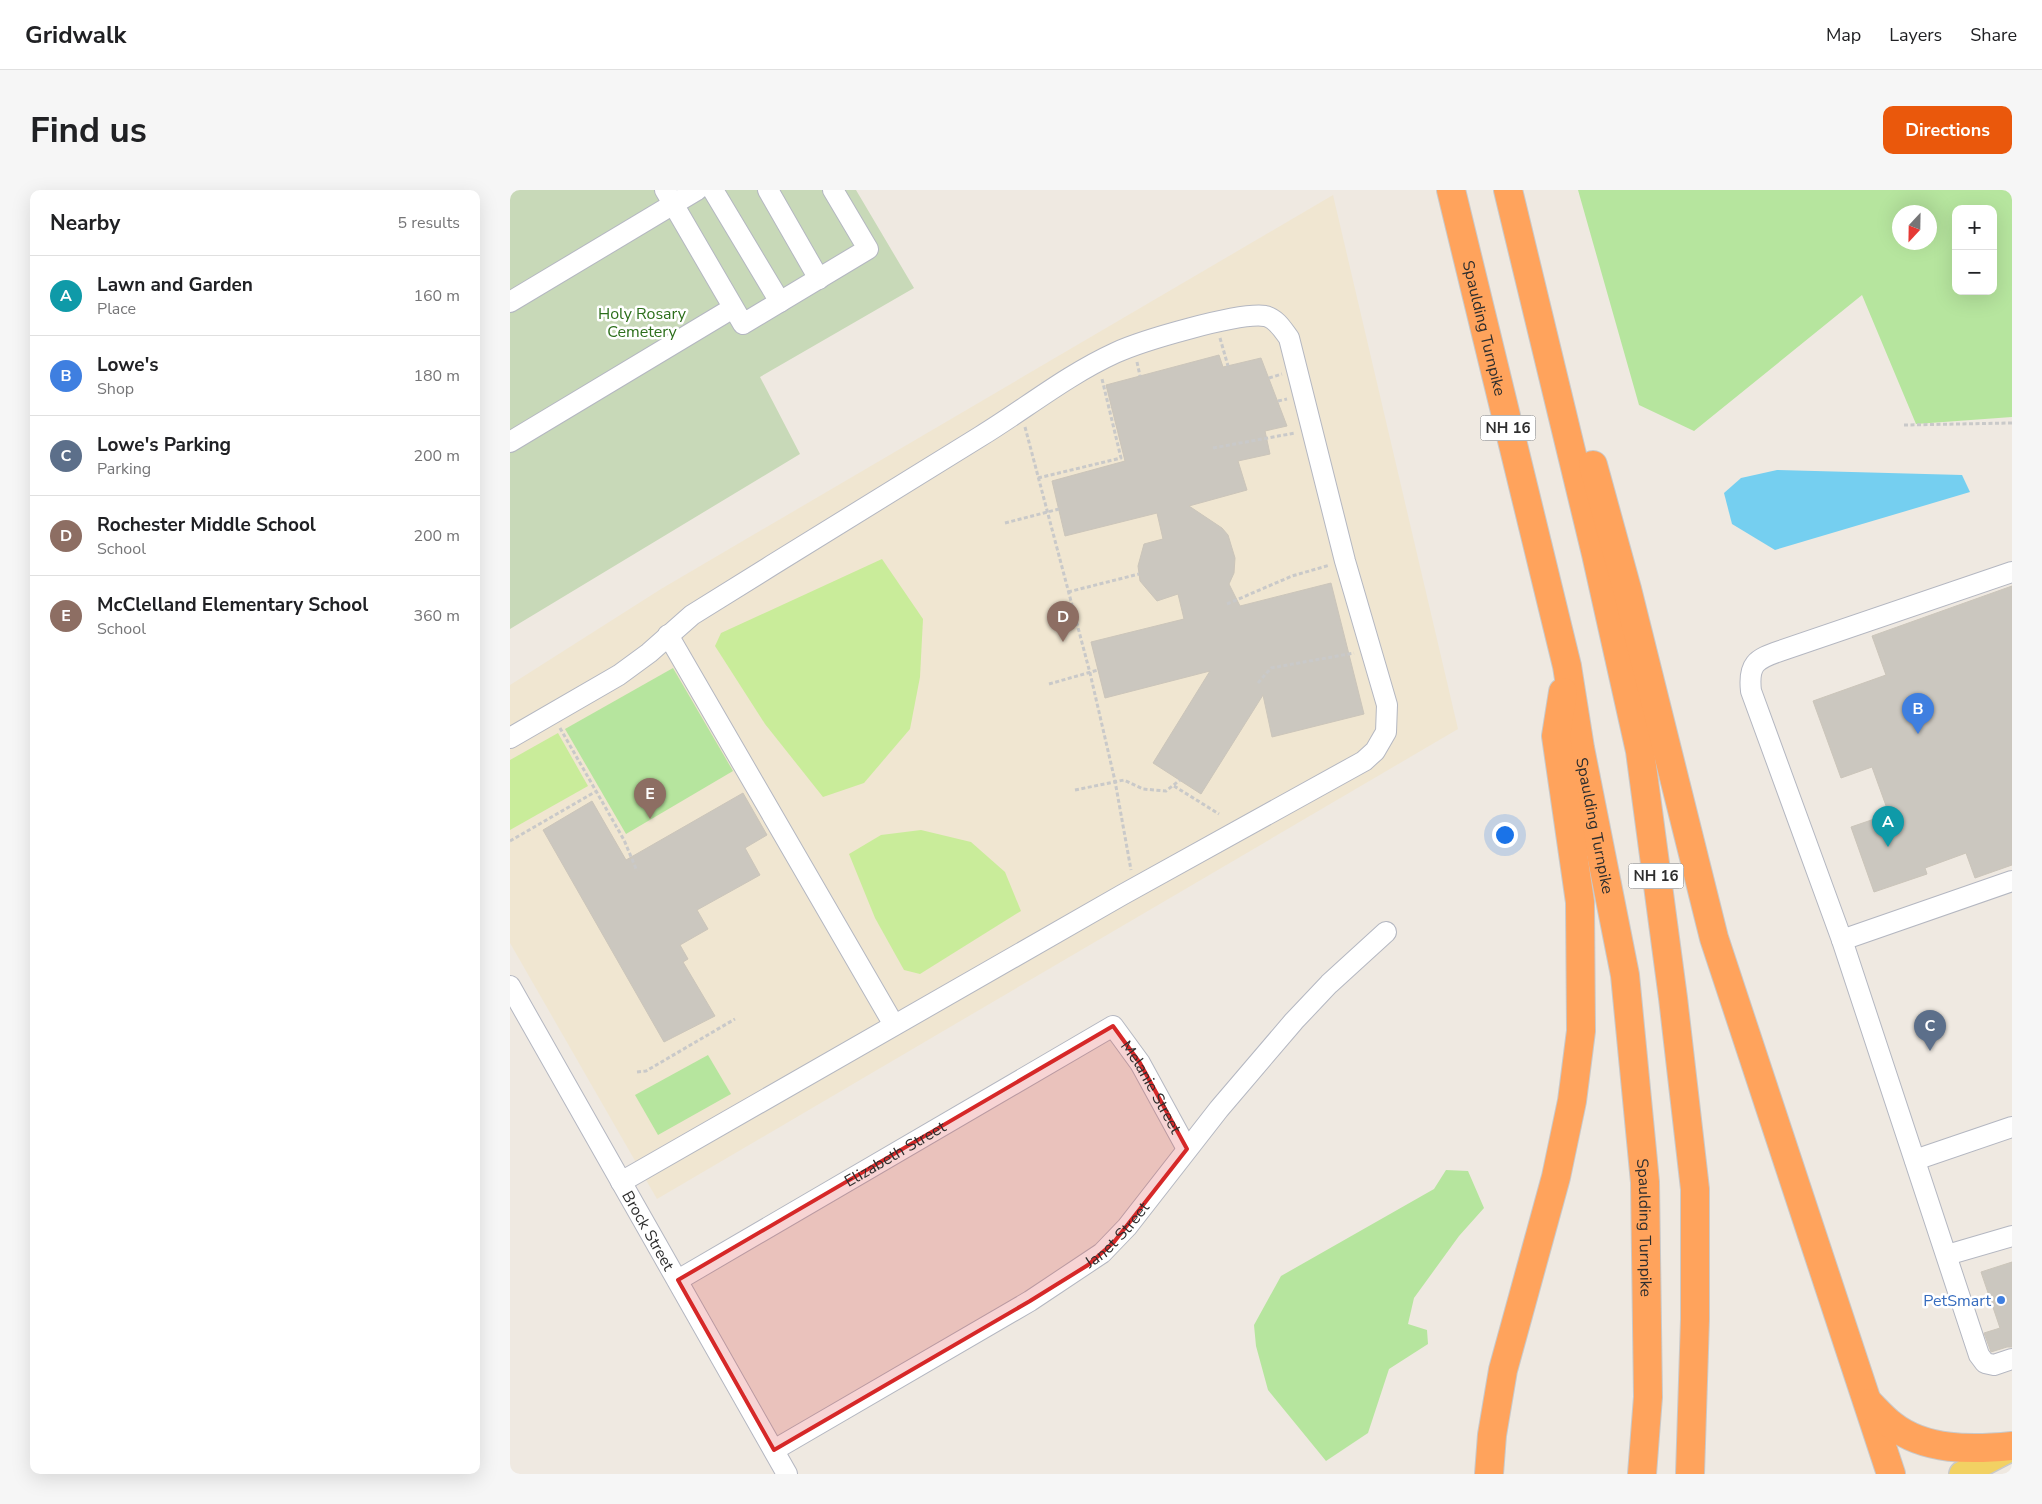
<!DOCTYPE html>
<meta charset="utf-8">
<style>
:root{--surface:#fff;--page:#f6f6f6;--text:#202124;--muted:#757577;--line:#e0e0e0;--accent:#ea580c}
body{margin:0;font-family:"Nunito Sans",sans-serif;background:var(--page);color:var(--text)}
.controls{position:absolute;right:15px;top:15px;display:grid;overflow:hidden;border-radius:10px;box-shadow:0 5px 20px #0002}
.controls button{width:45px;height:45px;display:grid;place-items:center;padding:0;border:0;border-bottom:1px solid var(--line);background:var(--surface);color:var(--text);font:25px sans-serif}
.compass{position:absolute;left:1382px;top:15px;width:45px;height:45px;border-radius:50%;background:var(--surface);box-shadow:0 5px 20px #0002;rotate:202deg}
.you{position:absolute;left:994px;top:644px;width:18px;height:18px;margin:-12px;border:4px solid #fff;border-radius:50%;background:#1a73e8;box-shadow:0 0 0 8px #1a73e833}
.badge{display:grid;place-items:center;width:32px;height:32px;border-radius:50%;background:var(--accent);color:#fff;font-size:16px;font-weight:700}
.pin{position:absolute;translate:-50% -41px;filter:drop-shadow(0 1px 2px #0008)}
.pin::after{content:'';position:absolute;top:26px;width:18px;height:15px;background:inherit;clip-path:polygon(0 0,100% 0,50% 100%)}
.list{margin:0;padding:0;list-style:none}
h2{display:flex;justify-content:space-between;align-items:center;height:65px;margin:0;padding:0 20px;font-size:21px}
h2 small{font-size:16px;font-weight:400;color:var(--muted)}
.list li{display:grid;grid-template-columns:32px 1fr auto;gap:15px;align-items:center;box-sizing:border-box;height:80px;padding:0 20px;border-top:1px solid var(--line)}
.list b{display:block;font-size:19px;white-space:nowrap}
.list p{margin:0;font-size:16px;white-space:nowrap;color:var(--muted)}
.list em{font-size:16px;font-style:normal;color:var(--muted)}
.map{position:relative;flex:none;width:1502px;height:1284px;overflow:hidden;border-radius:10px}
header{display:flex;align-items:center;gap:30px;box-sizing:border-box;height:70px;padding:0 25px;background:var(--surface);border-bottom:1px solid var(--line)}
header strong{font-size:24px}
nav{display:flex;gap:28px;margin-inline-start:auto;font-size:18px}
.intro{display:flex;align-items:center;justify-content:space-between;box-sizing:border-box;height:120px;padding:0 30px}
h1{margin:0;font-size:35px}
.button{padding:12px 22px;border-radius:10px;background:var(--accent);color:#fff;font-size:18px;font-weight:700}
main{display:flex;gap:30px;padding:0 30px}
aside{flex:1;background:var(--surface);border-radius:10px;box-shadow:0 5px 20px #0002}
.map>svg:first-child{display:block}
.education{fill:#f0e6d1}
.green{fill:#b6e59e;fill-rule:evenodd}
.cemetery{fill:#c8d9b8}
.pitch{fill:#c9ec9a}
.water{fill:#75cff0}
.building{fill:#cbc7bf;stroke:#cbc5ba}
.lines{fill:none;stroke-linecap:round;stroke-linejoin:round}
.minor-casing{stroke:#b4b7c1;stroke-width:22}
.major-casing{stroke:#c9c9c9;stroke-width:28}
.highway-casing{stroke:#c9c9c9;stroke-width:30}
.path{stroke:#c9c9c9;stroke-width:3;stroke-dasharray:4 2.5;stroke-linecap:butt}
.minor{stroke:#fff;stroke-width:20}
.major{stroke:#f2d163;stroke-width:25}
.highway{stroke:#ffa35c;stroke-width:28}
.marked{fill:#d62828;fill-opacity:0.2;stroke:#d62828;stroke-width:4;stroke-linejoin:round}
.shop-dot{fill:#3f7fe0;stroke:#fff;stroke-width:2}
.labels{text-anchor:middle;stroke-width:5;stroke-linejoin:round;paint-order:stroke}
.shield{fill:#fff;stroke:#6d6d6d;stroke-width:1}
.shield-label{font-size:15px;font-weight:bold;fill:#2e2e2e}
.park-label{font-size:16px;fill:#2c6e1b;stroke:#fff}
.street-label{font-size:16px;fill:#2e2e2e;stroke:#fff}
.shop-label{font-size:16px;fill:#366cbe;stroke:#fff;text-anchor:end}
</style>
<header>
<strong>Gridwalk</strong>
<nav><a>Map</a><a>Layers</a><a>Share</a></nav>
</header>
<div class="intro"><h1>Find us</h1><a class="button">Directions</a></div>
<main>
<aside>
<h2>Nearby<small>5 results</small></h2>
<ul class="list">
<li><span class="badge" style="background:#0f9aa8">A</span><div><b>Lawn and Garden</b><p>Place</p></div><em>160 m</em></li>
<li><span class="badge" style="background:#3f7fe0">B</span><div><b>Lowe's</b><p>Shop</p></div><em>180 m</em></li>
<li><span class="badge" style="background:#5c6f8a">C</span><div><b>Lowe's Parking</b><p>Parking</p></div><em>200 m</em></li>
<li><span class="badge" style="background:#8d6e63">D</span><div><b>Rochester Middle School</b><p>School</p></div><em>200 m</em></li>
<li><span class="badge" style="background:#8d6e63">E</span><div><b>McClelland Elementary School</b><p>School</p></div><em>360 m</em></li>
</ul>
</aside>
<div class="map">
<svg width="1502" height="1284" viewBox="0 0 1502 1284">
<rect width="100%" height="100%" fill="#efe9e1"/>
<!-- education -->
<path class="education" d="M823 5 948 539 147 1009 0 753V495L151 399Z"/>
<!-- green -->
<g class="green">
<path d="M1068 0H1502V227L1406 234 1352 105 1184 241 1129 215ZM1446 19H1483V101H1446ZM1420 22V52H1390V22Z"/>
<path d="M163 478 223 581 116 644 55 539Z"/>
<path d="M198 865 221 904 148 945 125 905Z"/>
<path d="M936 980 958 981 974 1018 949 1046 904 1108 898 1134 917 1140 918 1154 879 1179 858 1243 816 1271 758 1200 746 1156 744 1135 771 1086 924 999Z"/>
</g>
<!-- cemetery -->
<path class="cemetery" d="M0 0H346L404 98 250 187 290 264 0 439Z"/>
<!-- pitch -->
<g class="pitch">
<path d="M372 369 413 429 410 487 400 539 354 593 313 607 255 534 205 456 211 443Z"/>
<path d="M48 543 78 596 0 640V570Z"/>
<path d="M411 640 461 652 495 682 511 721 410 784 394 780 365 728 339 664 371 645Z"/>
</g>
<!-- water -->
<path class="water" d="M1267 280 1452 285 1460 302 1265 360 1222 334 1214 303 1231 288Z"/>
<!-- building -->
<g class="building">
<path d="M709 165 713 177 751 168 777 236 755 241 760 264 728 271 737 300 679 316 712 338 718 345 725 368 724 383 719 394 730 416 821 393 854 524 762 547 753 505 691 604 643 573 700 481 595 508 581 452 674 429 668 404 647 411 630 391 628 376 634 354 653 349 647 323 555 346 542 291 615 271 596 195Z"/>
<path d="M1502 396V675L1465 688 1456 663 1415 678 1417 684 1364 702 1341 637 1379 624 1362 577 1331 588 1303 511 1376 485 1362 446Z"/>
<path d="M233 603 257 645 235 658 250 685 187 720 198 739 170 755 178 769 173 772 205 826 154 852 33 640 82 611 116 670Z"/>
<path d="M1502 1072V1157H1497L1481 1162 1474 1143 1490 1138 1471 1082Z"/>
</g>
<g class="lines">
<!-- minor casing -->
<g class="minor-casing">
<g id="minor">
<path d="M155 0 233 134 358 59 323 0"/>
<path d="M203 0 270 112"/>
<path d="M258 0 309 89"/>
<path d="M0 112 187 0"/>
<path d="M0 252 223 118"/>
<path d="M158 445 384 835"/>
<path d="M0 548 109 485 139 463 182 425C278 365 374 306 471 246 515 219 557 185 605 163 631 151 728 122 755 126 766 128 773 140 779 148L835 371 877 515 876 542 865 561 854 571 612 705 111 992"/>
<path d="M1502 691 1332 750 1469 1165 1475 1173 1484 1175 1502 1169"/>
<path d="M1332 750 1241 501C1238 474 1246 469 1270 461L1502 382"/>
<path id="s1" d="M0 796 277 1284"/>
<path d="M1405 970 1502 937"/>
<path d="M1437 1065 1502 1046"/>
<path id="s2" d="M168 1090 603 836 630 873 677 959"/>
<path id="s3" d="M264 1260 520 1111 592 1063 617 1037 709 919 784 831 819 794 876 742"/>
</g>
</g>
<!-- major casing -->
<g class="major-casing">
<path id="major" d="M1452 1284 1502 1258"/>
</g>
<!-- highway casing -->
<g class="highway-casing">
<g id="highway">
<path id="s4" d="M941 0 1057 476 1070 558 1115 785 1135 992 1138 1207 1132 1284"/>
<path d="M998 0 1086 364 1130 561 1163 808 1185 999V1129L1180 1284"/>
<path d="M1083 275 1117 399 1204 748 1381 1284"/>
<path d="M1359 1213C1366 1220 1374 1229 1382 1235 1415 1261 1462 1260 1502 1256"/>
<path d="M979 1284 982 1245 993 1180 1046 987 1062 911 1071 841 1070 712 1046 546 1053 502"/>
</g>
</g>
<!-- path -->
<g class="path">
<path d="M710 148 718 176"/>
<path d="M627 172 630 186"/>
<path d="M759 188 772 184"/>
<path d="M768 211 777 209"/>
<path d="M1394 235 1502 233"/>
<path d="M515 237 580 483 605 591 621 680"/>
<path d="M703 258 785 243"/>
<path d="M528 288 611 268 592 189"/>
<path d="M495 333 549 319"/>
<path d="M558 402 629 384"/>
<path d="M717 414 782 386 820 375"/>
<path d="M748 493 761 478 844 463"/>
<path d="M539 494 588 480"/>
<path d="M50 538 114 650 127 681"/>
<path d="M664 596 709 624"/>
<path d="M565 600 614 590 633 599 656 601 670 590"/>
<path d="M0 651 85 602"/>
<path d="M127 882 136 881 225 829"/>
</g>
<!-- minor -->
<use href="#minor" class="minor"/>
<!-- major -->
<use href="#major" class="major"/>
<!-- highway -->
<use href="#highway" class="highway"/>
</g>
<!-- marked area -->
<path class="marked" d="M603 836 630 873 677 959 604 1052 578 1075 520 1111 264 1260 168 1090Z"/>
<!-- markers -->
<circle class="shop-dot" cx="1491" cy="1110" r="5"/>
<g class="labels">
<!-- shield labels -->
<g class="shield">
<rect x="970.5" y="225.5" width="55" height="25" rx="4"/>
<rect x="1118.5" y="673.5" width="55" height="25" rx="4"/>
</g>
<g class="shield-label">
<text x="998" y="243">NH 16</text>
<text x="1146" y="691">NH 16</text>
</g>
<!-- park labels -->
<g class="park-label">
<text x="132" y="129">Holy Rosary<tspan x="132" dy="18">Cemetery</tspan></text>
</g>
<!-- street labels -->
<g class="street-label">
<text dy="6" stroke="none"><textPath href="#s4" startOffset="142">Spaulding Turnpike</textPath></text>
<text dy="6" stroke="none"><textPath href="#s4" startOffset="652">Spaulding Turnpike</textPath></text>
<text dy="6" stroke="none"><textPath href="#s2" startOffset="576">Melanie Street</textPath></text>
<text dy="6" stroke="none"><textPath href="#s2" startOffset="251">Elizabeth Street</textPath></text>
<text dy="6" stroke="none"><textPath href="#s4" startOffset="1058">Spaulding Turnpike</textPath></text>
<text dy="6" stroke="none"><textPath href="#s1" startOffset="281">Brock Street</textPath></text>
<text dy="6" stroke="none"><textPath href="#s3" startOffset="406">Janet Street</textPath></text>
</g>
<!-- shop labels -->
<g class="shop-label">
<text x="1481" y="1116">PetSmart</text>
</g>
</g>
</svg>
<div class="controls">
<button>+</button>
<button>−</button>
</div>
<svg class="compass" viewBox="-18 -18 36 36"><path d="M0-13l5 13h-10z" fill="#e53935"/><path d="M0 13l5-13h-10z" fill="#757577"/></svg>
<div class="you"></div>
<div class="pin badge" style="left:1378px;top:657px;background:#0f9aa8">A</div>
<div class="pin badge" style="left:1408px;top:544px;background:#3f7fe0">B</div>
<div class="pin badge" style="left:1420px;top:861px;background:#5c6f8a">C</div>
<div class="pin badge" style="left:553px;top:452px;background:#8d6e63">D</div>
<div class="pin badge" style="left:140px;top:629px;background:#8d6e63">E</div>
</div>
</main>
